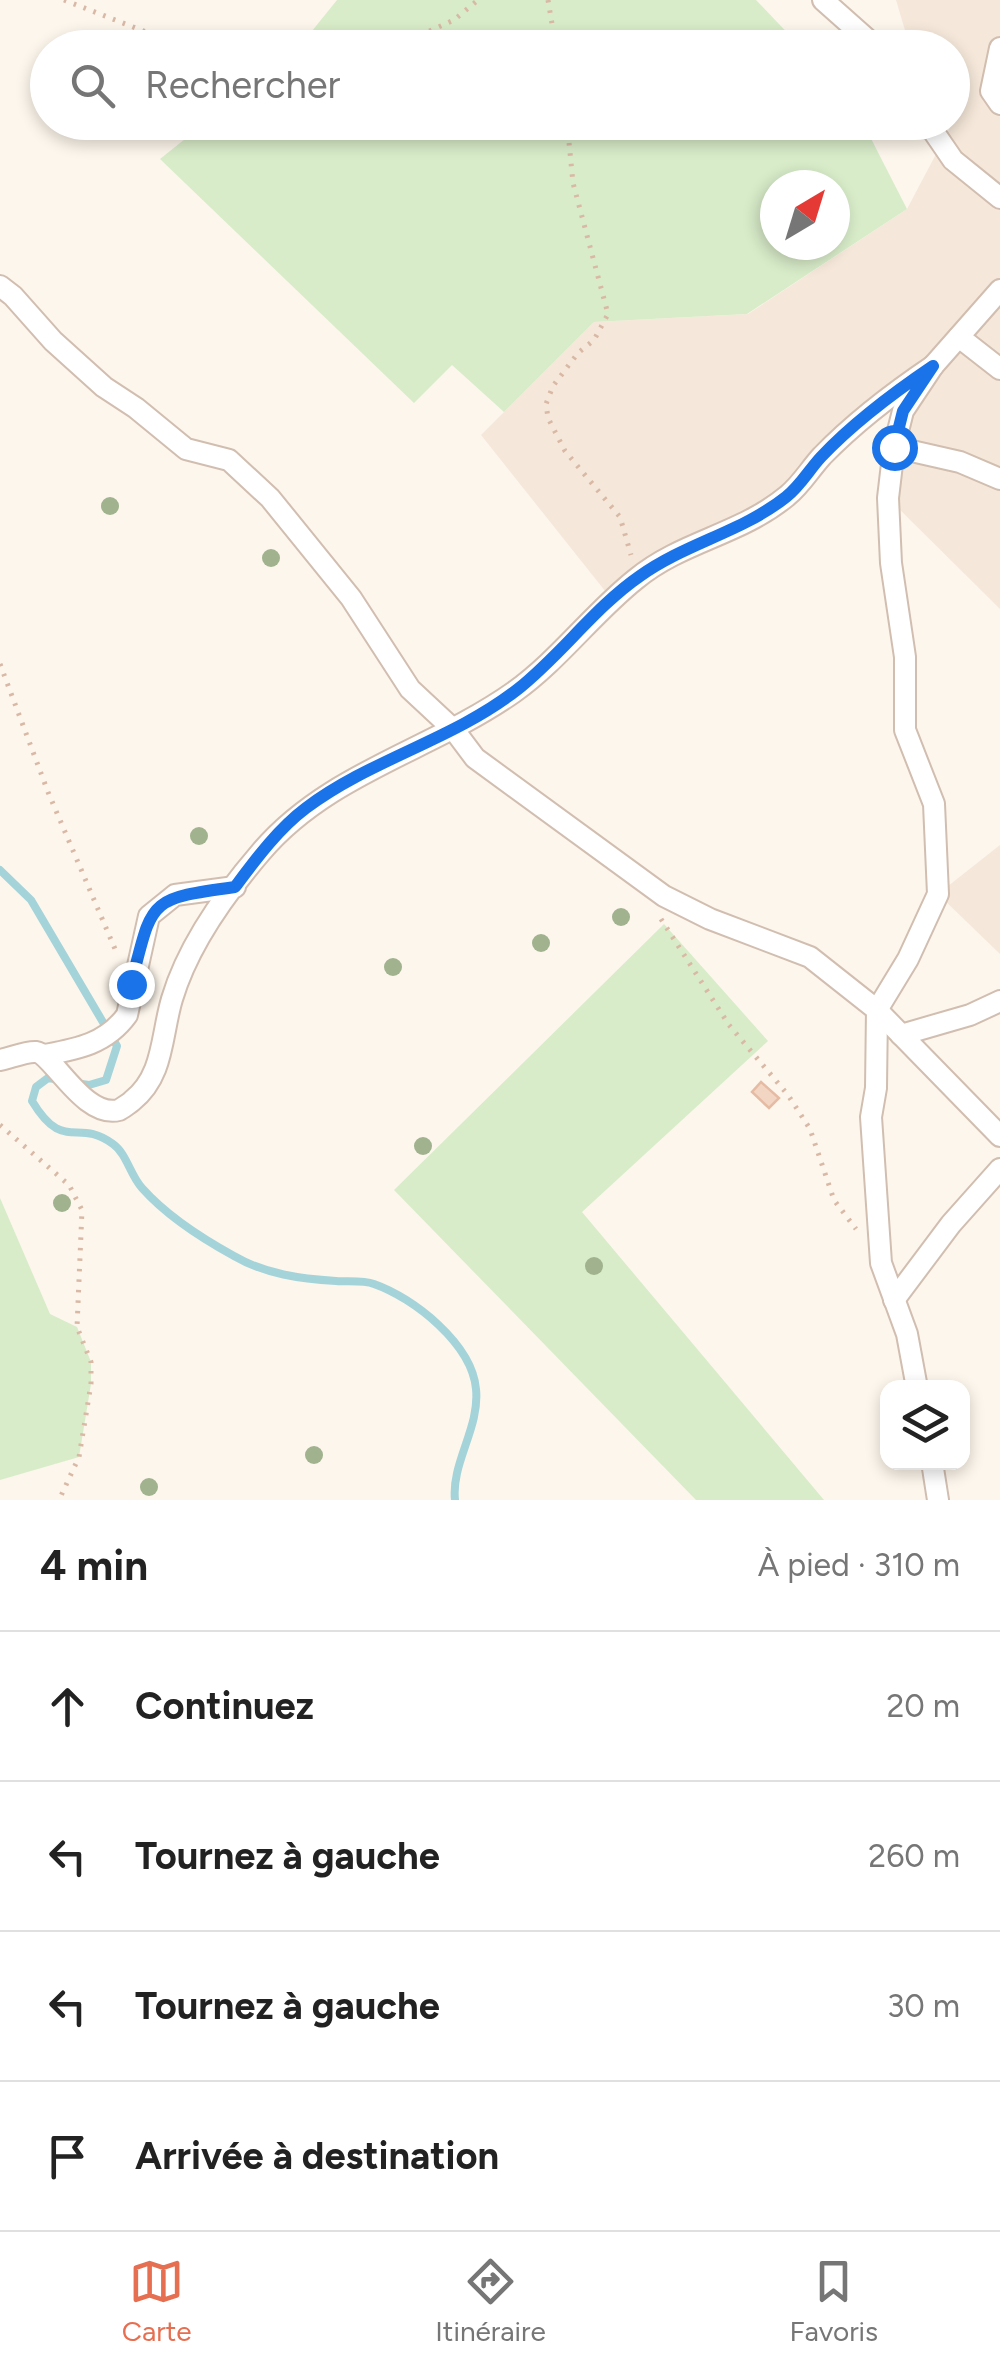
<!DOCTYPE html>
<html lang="fr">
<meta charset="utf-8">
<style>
:root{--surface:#fff;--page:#f6f6f6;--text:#222;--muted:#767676;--line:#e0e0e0;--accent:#e76f51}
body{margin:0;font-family:Figtree,sans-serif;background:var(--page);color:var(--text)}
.controls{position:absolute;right:30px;bottom:30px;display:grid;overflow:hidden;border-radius:20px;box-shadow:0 5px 15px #0003}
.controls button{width:90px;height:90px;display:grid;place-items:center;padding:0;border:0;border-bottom:2px solid var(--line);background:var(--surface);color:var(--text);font:50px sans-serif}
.compass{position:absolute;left:760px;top:170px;width:90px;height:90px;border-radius:50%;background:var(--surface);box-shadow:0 5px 15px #0003;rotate:38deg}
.stop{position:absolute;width:30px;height:30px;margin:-22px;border:8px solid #1a73e8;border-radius:50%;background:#fff}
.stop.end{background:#1a73e8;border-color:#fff;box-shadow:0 2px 10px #0008}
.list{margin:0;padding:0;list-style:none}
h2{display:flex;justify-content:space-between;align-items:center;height:130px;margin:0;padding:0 40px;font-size:42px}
h2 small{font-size:32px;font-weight:400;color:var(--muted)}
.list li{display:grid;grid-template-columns:65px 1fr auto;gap:30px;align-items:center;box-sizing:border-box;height:150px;padding:0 40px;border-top:2px solid var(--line)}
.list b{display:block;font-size:38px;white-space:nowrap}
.list em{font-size:32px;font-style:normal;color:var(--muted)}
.icon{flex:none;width:55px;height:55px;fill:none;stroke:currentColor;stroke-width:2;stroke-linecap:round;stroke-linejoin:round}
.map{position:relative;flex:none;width:1000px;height:1500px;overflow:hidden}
.search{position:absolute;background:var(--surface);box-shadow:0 5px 15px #0003;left:30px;right:30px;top:30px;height:110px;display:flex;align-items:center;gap:25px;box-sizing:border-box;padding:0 35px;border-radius:55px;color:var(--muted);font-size:38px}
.sheet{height:730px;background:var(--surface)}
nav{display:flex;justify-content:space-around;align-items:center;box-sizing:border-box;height:140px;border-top:2px solid var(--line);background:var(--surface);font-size:28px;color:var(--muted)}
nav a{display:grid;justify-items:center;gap:5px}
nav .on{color:var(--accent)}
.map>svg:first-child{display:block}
.residential{fill:#f5e8da}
.green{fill:#d8ecc9;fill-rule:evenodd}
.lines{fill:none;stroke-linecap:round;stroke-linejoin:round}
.stream{stroke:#a5d3da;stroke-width:8}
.building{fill:#f3d5c3;stroke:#e6bba3;stroke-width:2.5}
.minor-casing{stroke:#d1beb0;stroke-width:24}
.path{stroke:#d9b8a5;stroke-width:5;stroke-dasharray:2.5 8;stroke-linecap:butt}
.minor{stroke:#fff;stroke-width:20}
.tree{fill:#a0b28e}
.route{stroke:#1a73e8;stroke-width:12}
</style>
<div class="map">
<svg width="1000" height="1500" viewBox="0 0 1000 1500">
<rect width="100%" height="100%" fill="#fdf6ec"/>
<!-- residential -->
<g class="residential">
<path d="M896 0H1000V609L888 498 897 390 790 494 679 551 613 601 481 435 594 322 748 314 907 209 964 101 953 94 952 48 910 47Z"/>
<path d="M1000 845V954L938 894Z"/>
</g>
<!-- green -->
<g class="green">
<path d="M337 0H756L801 47H299Z"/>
<path d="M205 123H863L907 209 747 314 594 322 504 412 452 365 414 403 160 159ZM835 185V245H775V185Z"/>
<path d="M664 924 768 1041 582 1212 824 1500H696L394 1190Z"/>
<path d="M0 1198 50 1314 77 1327 91 1362V1384L79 1457 0 1480Z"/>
</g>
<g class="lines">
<!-- stream -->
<g class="stream">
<path d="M0 870 31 900 117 1046 106 1080 89 1085 75 1083"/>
<path d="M61 1080 48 1078 36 1087 32 1101C64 1154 77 1117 113 1144 127 1154 130 1175 142 1188 165 1214 203 1239 234 1256 265 1274 301 1279 336 1281 348 1282 363 1280 374 1284 414 1298 472 1344 476 1389 480 1428 451 1463 455 1500"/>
</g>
</g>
<!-- building -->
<path class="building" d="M761 1082 779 1098 769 1108 752 1092Z"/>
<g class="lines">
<!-- minor casing -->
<g class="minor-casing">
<g id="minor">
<path d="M823 0 877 48"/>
<path d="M1000 48 991 91 1000 104"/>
<path d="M927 122 953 160 1000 198"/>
<path d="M0 286 13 296 53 341 104 387 136 408 186 449 229 460 270 498 351 598 410 689 454 730 475 758 664 896 710 919 810 957 877 1010 1000 1136"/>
<path d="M959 337 1000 369"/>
<path d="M894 447 960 462 1000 479"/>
<path d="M901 1035 970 1015 1000 1001"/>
<path d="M45 1055C77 1049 106 1044 127 1015L149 916 175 895 235 887"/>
<path d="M0 1060C10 1058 27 1051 36 1052 53 1054 84 1119 119 1110 121 1109 130 1103 132 1101 164 1076 161 1036 172 999 188 945 224 895 261 852 328 773 432 750 514 692 559 660 593 613 636 579 682 541 740 535 787 496 801 485 810 469 822 456 855 422 893 393 933 366"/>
<path d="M894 1300 951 1224 1000 1169"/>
<path d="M917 1388 907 1334 881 1263 871 1117 876 1088 877 1010 908 959 938 894 934 804 905 730V657L891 563 888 498 894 447 903 411 933 366 1000 290"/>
<path d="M932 1462 938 1500"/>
</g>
</g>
<!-- path -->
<g class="path">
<path d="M64 0 187 48"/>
<path d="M548 0 556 48"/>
<path d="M391 48 454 20 478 0"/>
<path d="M567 122 573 183 608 314 594 340 578 353 553 386 546 404 548 418 565 451 620 517 631 555"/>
<path d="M0 664 48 792 118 956"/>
<path d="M661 919 729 1025 788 1095 810 1129 834 1200 856 1229"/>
<path d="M0 1125 69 1185 82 1210 77 1327 91 1362V1384L79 1457 59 1500"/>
</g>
<!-- minor -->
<use href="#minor" class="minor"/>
</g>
<!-- trees -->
<g class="tree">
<circle cx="110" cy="506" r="9"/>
<circle cx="271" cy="558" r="9"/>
<circle cx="199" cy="836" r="9"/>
<circle cx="621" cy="917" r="9"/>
<circle cx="541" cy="943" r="9"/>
<circle cx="393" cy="967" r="9"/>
<circle cx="423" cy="1146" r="9"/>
<circle cx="62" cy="1203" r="9"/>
<circle cx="594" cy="1266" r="9"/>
<circle cx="314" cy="1455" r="9"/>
<circle cx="149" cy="1487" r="9"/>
</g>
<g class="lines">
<!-- route -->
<path class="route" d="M131 984C153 900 146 899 235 887 256 859 278 829 306 808 371 759 453 740 518 689 561 655 595 607 640 576 686 543 742 532 786 497 800 486 809 470 821 457 854 422 893 393 933 366L903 411 894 447"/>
</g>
</svg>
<div class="controls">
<button><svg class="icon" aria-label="layers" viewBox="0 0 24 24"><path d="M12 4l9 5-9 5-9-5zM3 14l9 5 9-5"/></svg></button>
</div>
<svg class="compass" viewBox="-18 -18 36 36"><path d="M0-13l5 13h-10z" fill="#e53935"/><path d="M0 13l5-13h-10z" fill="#767676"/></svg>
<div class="stop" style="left:894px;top:447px"></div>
<div class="stop end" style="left:131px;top:984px"></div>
<div class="search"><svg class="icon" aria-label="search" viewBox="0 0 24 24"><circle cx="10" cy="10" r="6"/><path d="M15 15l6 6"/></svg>Rechercher</div>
</div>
<section class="sheet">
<h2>4 min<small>À pied · 310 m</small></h2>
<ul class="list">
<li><svg class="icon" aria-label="ahead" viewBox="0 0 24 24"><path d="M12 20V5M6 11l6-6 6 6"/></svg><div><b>Continuez</b></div><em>20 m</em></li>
<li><svg class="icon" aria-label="left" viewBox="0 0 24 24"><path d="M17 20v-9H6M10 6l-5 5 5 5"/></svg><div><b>Tournez à gauche</b></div><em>260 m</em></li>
<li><svg class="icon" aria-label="left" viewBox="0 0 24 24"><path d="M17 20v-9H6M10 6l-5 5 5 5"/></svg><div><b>Tournez à gauche</b></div><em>30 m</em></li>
<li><svg class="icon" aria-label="arrive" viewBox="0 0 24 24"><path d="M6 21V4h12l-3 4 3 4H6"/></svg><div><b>Arrivée à destination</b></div></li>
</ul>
</section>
<nav>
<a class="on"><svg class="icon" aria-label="map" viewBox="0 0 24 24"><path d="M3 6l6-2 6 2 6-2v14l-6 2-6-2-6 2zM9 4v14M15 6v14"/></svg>Carte</a>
<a><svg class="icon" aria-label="directions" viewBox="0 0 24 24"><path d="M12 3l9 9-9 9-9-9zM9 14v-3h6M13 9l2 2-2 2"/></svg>Itinéraire</a>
<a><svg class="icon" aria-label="saved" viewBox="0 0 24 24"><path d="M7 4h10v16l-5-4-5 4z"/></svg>Favoris</a>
</nav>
